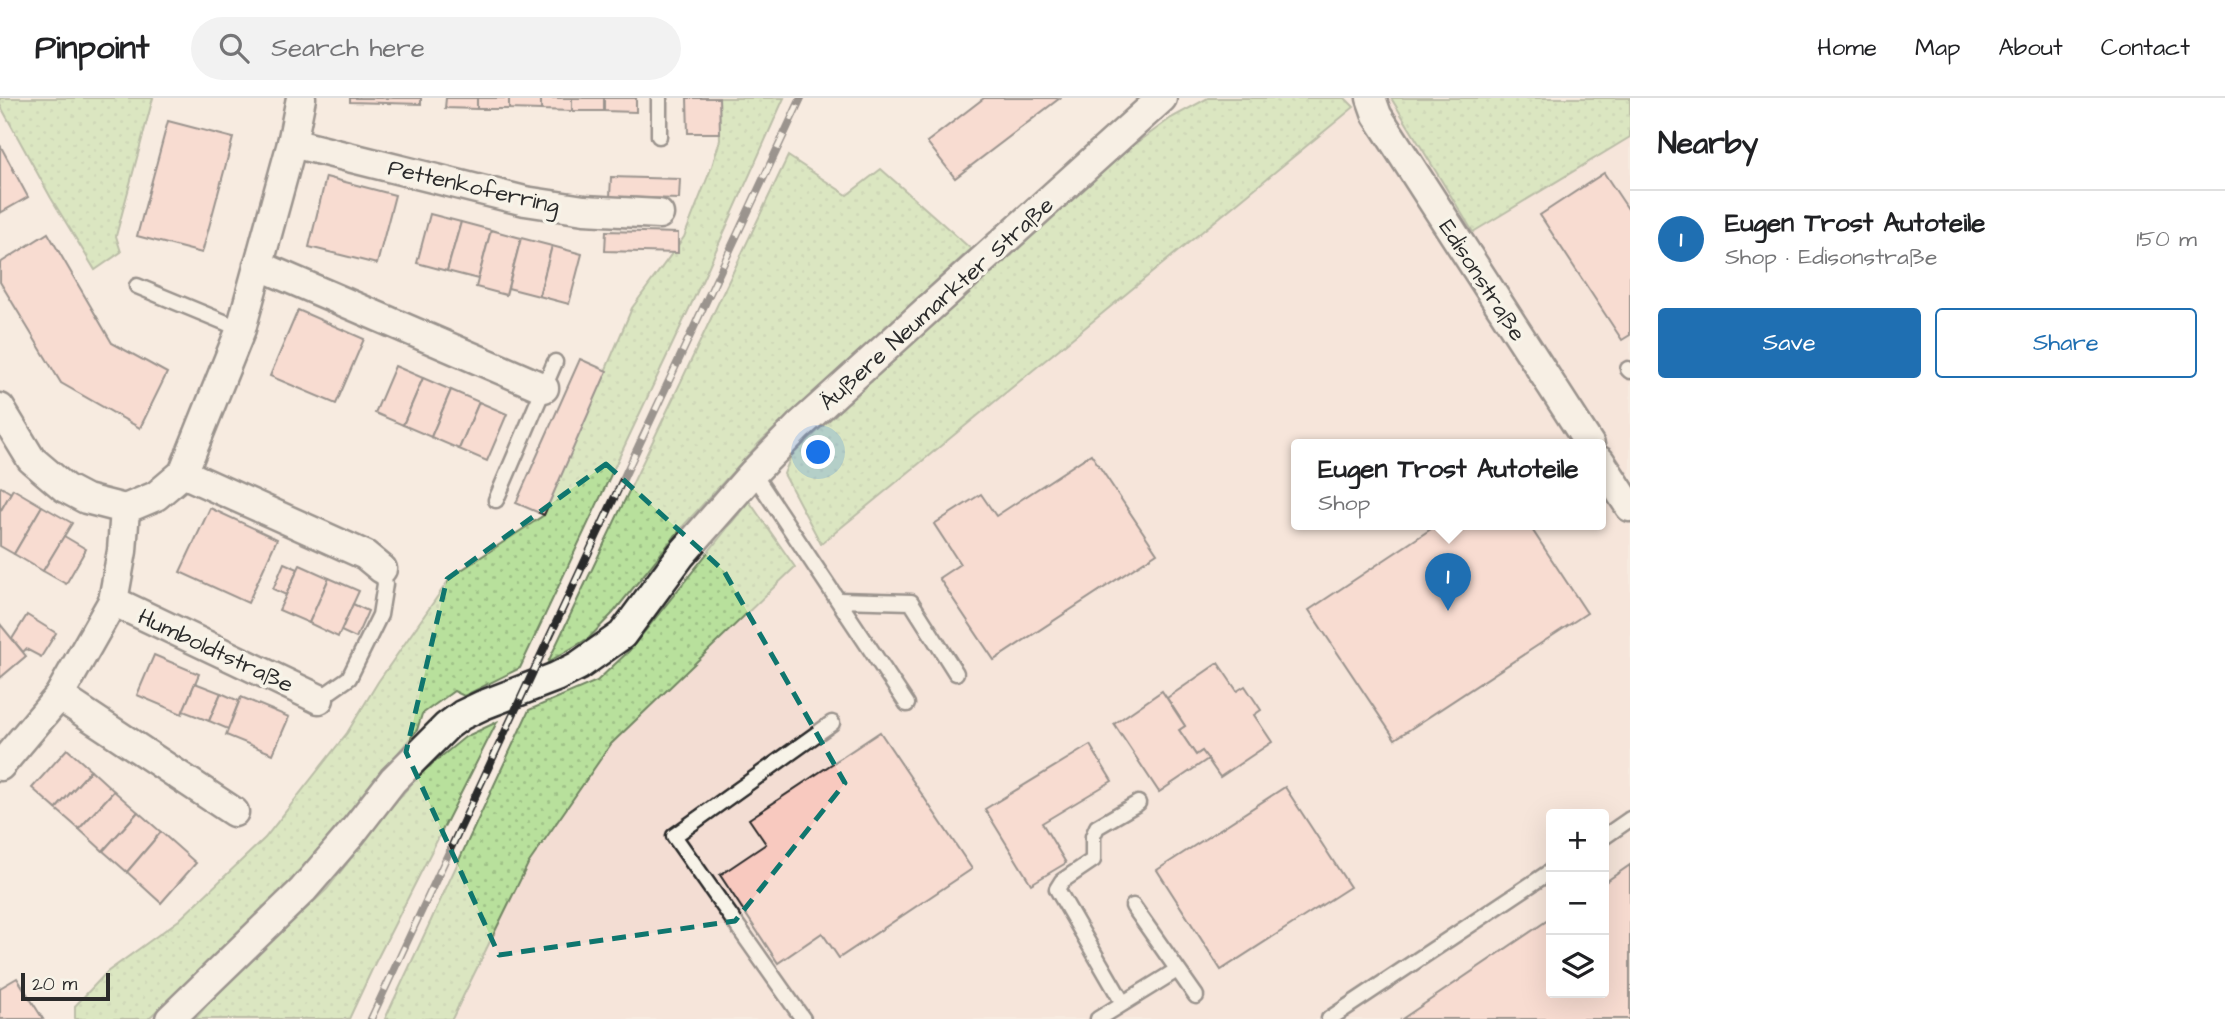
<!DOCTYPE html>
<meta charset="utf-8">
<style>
:root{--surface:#fff;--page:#f2f2f2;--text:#202124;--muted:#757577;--line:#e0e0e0;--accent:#1f6fb2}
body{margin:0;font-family:"Architects Daughter",sans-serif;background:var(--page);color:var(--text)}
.controls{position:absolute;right:21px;bottom:21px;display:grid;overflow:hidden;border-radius:7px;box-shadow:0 7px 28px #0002}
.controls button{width:63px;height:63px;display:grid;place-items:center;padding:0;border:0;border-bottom:2px solid var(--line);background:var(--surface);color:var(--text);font:35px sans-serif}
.scale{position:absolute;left:21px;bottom:18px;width:89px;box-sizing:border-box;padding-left:7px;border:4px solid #2b2b2b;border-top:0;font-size:19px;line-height:24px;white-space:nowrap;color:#2b2b2b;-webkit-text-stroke:5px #f7f3e8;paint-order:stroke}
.you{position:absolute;left:819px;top:355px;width:24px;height:24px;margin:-18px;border:5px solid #fff;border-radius:50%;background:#1a73e8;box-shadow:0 0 0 10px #1a73e833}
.badge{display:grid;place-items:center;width:46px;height:46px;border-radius:50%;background:var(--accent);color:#fff;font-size:23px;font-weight:700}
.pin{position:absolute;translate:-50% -58px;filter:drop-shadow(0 2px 4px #0008)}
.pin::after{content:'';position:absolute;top:37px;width:24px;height:21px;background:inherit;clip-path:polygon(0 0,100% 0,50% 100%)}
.popup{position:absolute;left:1291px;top:341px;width:315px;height:91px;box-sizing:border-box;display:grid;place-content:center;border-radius:7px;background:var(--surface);filter:drop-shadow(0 2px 5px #0005);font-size:23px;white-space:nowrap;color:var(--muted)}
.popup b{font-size:26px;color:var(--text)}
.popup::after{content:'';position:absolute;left:50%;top:100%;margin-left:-14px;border:14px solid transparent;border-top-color:var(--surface)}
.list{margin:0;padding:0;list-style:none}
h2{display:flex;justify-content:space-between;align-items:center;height:91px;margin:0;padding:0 28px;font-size:30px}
h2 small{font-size:23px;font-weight:400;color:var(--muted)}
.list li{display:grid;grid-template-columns:46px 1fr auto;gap:21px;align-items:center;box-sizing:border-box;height:98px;padding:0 28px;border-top:2px solid var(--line)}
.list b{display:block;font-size:26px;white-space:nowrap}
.list p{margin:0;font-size:23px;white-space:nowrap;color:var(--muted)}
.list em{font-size:23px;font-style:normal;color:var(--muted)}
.actions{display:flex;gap:14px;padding:21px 28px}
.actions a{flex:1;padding:16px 0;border:2px solid var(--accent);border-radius:7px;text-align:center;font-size:24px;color:var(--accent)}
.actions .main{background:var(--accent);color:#fff}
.icon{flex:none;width:38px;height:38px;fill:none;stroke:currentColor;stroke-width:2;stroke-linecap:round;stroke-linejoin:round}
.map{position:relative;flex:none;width:1630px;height:921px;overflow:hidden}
header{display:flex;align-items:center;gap:42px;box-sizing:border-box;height:98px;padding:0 35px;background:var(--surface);border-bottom:2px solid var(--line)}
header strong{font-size:33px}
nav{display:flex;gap:38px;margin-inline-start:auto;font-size:24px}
.search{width:490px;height:63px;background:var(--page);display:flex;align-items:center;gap:18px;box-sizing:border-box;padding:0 24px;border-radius:38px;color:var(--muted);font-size:26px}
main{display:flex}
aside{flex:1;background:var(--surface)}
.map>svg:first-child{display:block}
.built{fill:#f3ddd3;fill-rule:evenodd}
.grass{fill:url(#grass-dots);stroke:#728664;stroke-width:2}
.building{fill:#f8c9bf;stroke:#2b2b2b;stroke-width:2}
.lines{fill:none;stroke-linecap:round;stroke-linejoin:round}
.service-casing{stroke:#2b2b2b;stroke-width:19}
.minor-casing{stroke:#2b2b2b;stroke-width:33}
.service{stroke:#f7f3e8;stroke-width:14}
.minor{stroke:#f7f3e8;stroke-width:28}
.rail-casing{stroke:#2b2b2b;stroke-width:8}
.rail{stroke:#f7f3e8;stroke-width:5;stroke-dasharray:16;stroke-linecap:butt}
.marked{fill:none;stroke:#0f766e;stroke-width:5;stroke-dasharray:14 9;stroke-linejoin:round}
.labels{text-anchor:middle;stroke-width:7;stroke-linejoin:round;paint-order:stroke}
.street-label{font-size:23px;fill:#2b2b2b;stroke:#f7f3e8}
</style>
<header>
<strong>Pinpoint</strong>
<div class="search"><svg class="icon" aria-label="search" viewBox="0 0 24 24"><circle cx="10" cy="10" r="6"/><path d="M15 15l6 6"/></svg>Search here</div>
<nav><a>Home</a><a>Map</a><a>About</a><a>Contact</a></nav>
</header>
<main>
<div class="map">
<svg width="1630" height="921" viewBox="0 0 1630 921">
<defs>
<pattern id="grass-dots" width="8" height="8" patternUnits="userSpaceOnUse" patternTransform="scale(1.75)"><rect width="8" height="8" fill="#b8e09c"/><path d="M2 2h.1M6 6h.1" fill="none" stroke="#9ec087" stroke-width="1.8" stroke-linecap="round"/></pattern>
</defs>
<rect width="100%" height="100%" fill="#f7ebe0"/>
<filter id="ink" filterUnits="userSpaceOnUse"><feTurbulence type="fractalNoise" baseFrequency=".0143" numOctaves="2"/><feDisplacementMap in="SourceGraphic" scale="14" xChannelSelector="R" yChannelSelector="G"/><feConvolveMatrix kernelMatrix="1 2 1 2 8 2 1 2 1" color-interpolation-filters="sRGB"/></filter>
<g filter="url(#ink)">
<!-- built -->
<path class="built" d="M1365 0H1391L1473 134 1630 39V921H452L528 766 611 646 811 455ZM1296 347H1600V427H1296ZM1551 716H1604V895H1551Z"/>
<!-- grass -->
<g class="grass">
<path d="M0 0H153L116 138 121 154 95 172 51 100 0 7Z"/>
<path d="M719 0H784L704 179 520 570 464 598 454 593 422 616 417 632 282 795 148 921H75V908L107 874 179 822 265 740 347 635 378 584 451 479 544 417 632 210 684 139 712 68 720 42Z"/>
<path d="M1208 0H1345L1354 9 821 446 784 376 791 358 916 241 1122 56 1171 20Z"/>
<path d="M1391 0H1630V39L1473 134Z"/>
<path d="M788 58 847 97 881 71 971 151 761 343 684 427 613 515 589 540 548 564Z"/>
<path d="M749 403 795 469 611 646 528 766 452 921H385L529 612 597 583 629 553Z"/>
<path d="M497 624 375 865 349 921H195L219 893 327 791 386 715 420 676 465 639Z"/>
</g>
<!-- building -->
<g class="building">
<path d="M350 0H421V6L350 4Z"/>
<path d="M446 0H477V11L445 10Z"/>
<rect x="477" y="0" width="32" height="11"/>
<path d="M509 0H541V12L509 11Z"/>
<path d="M541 0H572V13L541 12Z"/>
<rect x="572" y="0" width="32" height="13"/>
<path d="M604 0H636V14L604 13Z"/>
<path d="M687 0H719L720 35H688Z"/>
<path d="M984 0H1060L955 80 927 44Z"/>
<path d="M168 23 233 40 202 155 137 138Z"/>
<path d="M0 47 28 99 0 115Z"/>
<path d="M1604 75 1630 114V237L1622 242 1540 117Z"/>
<path d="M326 79 395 97 377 166 309 149Z"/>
<path d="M611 79 680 81 679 101 610 99Z"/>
<path d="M430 116 461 124 447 173 417 165Z"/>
<path d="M461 124 491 132 478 181 447 173Z"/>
<path d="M491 132 521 140 506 197 476 189Z"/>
<path d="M606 133 678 135V155L605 153Z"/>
<path d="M48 135 112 245 167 275 140 330 61 285 0 184V165Z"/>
<path d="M521 140 552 148 539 198 508 190Z"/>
<path d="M552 148 582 156 569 206 539 198Z"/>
<path d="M298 212 364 241 336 306 270 278Z"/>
<path d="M580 261 607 273 544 417 516 405Z"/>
<path d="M395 268 423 280 403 327 375 315Z"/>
<path d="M423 280 451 292 431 339 403 327Z"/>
<path d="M451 292 479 304 459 351 431 339Z"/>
<path d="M479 304 507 316 487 363 459 351Z"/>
<path d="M1091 356 1157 455 994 562 939 480 960 466 934 426 981 396 996 418Z"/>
<path d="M1 389 11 395 0 414V390Z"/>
<path d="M13 391 42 408 14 456 0 448V414Z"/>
<path d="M42 408 72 425 43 473 14 456Z"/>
<path d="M210 410 277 441 248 505 180 474Z"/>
<path d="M1437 427H1529L1587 515 1395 641 1309 512Z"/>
<path d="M64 438 86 451 66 486 43 473Z"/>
<path d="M284 465 298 471 286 497 273 491Z"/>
<path d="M300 467 329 480 309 525 279 512Z"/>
<path d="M329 480 359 493 338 539 309 525Z"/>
<path d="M353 506 368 513 356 540 341 533Z"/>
<path d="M27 517 56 535 41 559 26 551 23 554 12 541Z"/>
<path d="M0 526 26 558 0 580Z"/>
<path d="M154 557 199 576 182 616 137 597Z"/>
<path d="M1218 565 1237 593 1245 588 1261 612 1254 617 1272 644 1220 679 1202 653 1196 657 1179 632 1185 628 1167 600Z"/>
<path d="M195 585 221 595 209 623 183 613Z"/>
<path d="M1162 593 1185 628 1179 632 1196 657 1202 653 1208 661 1159 694 1114 626Z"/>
<path d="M221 595 239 603 228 631 209 623Z"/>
<path d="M241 599 289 619 273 656 226 637Z"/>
<path d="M880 634 972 771 839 860 822 835 778 865 720 777 766 746 749 721Z"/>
<path d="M1090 647 1112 683 1042 725 1066 765 1031 786 985 711Z"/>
<path d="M67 651 91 672 56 711 32 690Z"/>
<path d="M91 672 114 693 79 731 56 711Z"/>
<path d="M1285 689 1350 789 1221 872 1157 772Z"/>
<path d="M114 693 138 714 103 753 79 731Z"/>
<path d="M138 714 161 734 127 774 103 753Z"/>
<path d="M161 734 196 765 161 805 127 774Z"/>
<path d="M1630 767V921H1402L1551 820V895H1604V785Z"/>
<path d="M17 880 43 921H0V890Z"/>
</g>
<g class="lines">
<!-- service casing -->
<g class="service-casing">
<g id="service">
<path d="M659 38V0"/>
<path d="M137 188 241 231"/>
<path d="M1628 271 1630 273"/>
<path d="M753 375 907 606"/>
<path d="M496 402 555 264"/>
<path d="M839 502 911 504 956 575"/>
<path d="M319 601 349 580 380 517 385 486 382 471"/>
<path d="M1604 739 1630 721"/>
<path d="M1133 808 1196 898"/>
<path d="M1123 905 1057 791 1062 783 1093 762V738L1097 729 1138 705"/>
<path d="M803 921 674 738 832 625"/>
<path d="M1098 921 1177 872"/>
<path d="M1329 921 1551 773"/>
</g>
</g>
<!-- minor casing -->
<g class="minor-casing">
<g id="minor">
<path d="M1371 0 1377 17 1590 347"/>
<path d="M292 45 525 103 584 112 659 116"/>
<path d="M258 167 544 290"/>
<path d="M0 310 31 361 65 390 86 401 125 411 156 398 183 375 241 231 292 45 301 0"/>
<path d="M1600 363 1630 409"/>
<path d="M183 375 365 457 382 471"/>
<path d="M113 503 319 601"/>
<path d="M59 598 234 714"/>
<path d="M0 668 59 598 113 503 122 453 125 411"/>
<path d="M170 921 303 792 352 735 393 682 447 628 462 617 483 607 556 579 578 568 622 537 681 457 753 375 799 328 1162 0"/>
</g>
</g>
<!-- service -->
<use href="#service" class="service"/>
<!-- minor -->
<use href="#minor" class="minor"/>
<!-- rail casing -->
<g class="rail-casing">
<path id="rail" d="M371 921 801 0"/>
</g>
<!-- rail -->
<use href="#rail" class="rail"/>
</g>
</g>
<!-- marked area -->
<path d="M0 0H1630V921H0ZM606 366 724 473 845 685 735 823 499 857 406 654 447 481Z" fill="#f7ebe0" fill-opacity=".55" fill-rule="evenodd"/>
<path class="marked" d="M606 366 724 473 845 685 735 823 499 857 406 654 447 481Z"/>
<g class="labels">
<!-- street labels -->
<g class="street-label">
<text transform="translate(474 88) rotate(13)" y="8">Pettenkoferring</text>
<text transform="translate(1483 182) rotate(57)" y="8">Edisonstraße</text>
<text transform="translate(936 205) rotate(-42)" y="8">Äußere Neumarkter Straße</text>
<text transform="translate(216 552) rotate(25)" y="8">Humboldtstraße</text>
</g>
</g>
</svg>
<div class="controls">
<button>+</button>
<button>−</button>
<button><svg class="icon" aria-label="layers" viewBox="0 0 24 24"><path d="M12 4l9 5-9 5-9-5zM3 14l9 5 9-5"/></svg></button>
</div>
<div class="scale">20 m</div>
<div class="you"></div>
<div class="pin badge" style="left:1448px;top:513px">1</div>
<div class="popup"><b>Eugen Trost Autoteile</b>Shop</div>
</div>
<aside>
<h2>Nearby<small></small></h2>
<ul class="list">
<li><span class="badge">1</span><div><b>Eugen Trost Autoteile</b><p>Shop · Edisonstraße</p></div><em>150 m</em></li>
</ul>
<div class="actions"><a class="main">Save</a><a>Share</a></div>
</aside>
</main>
